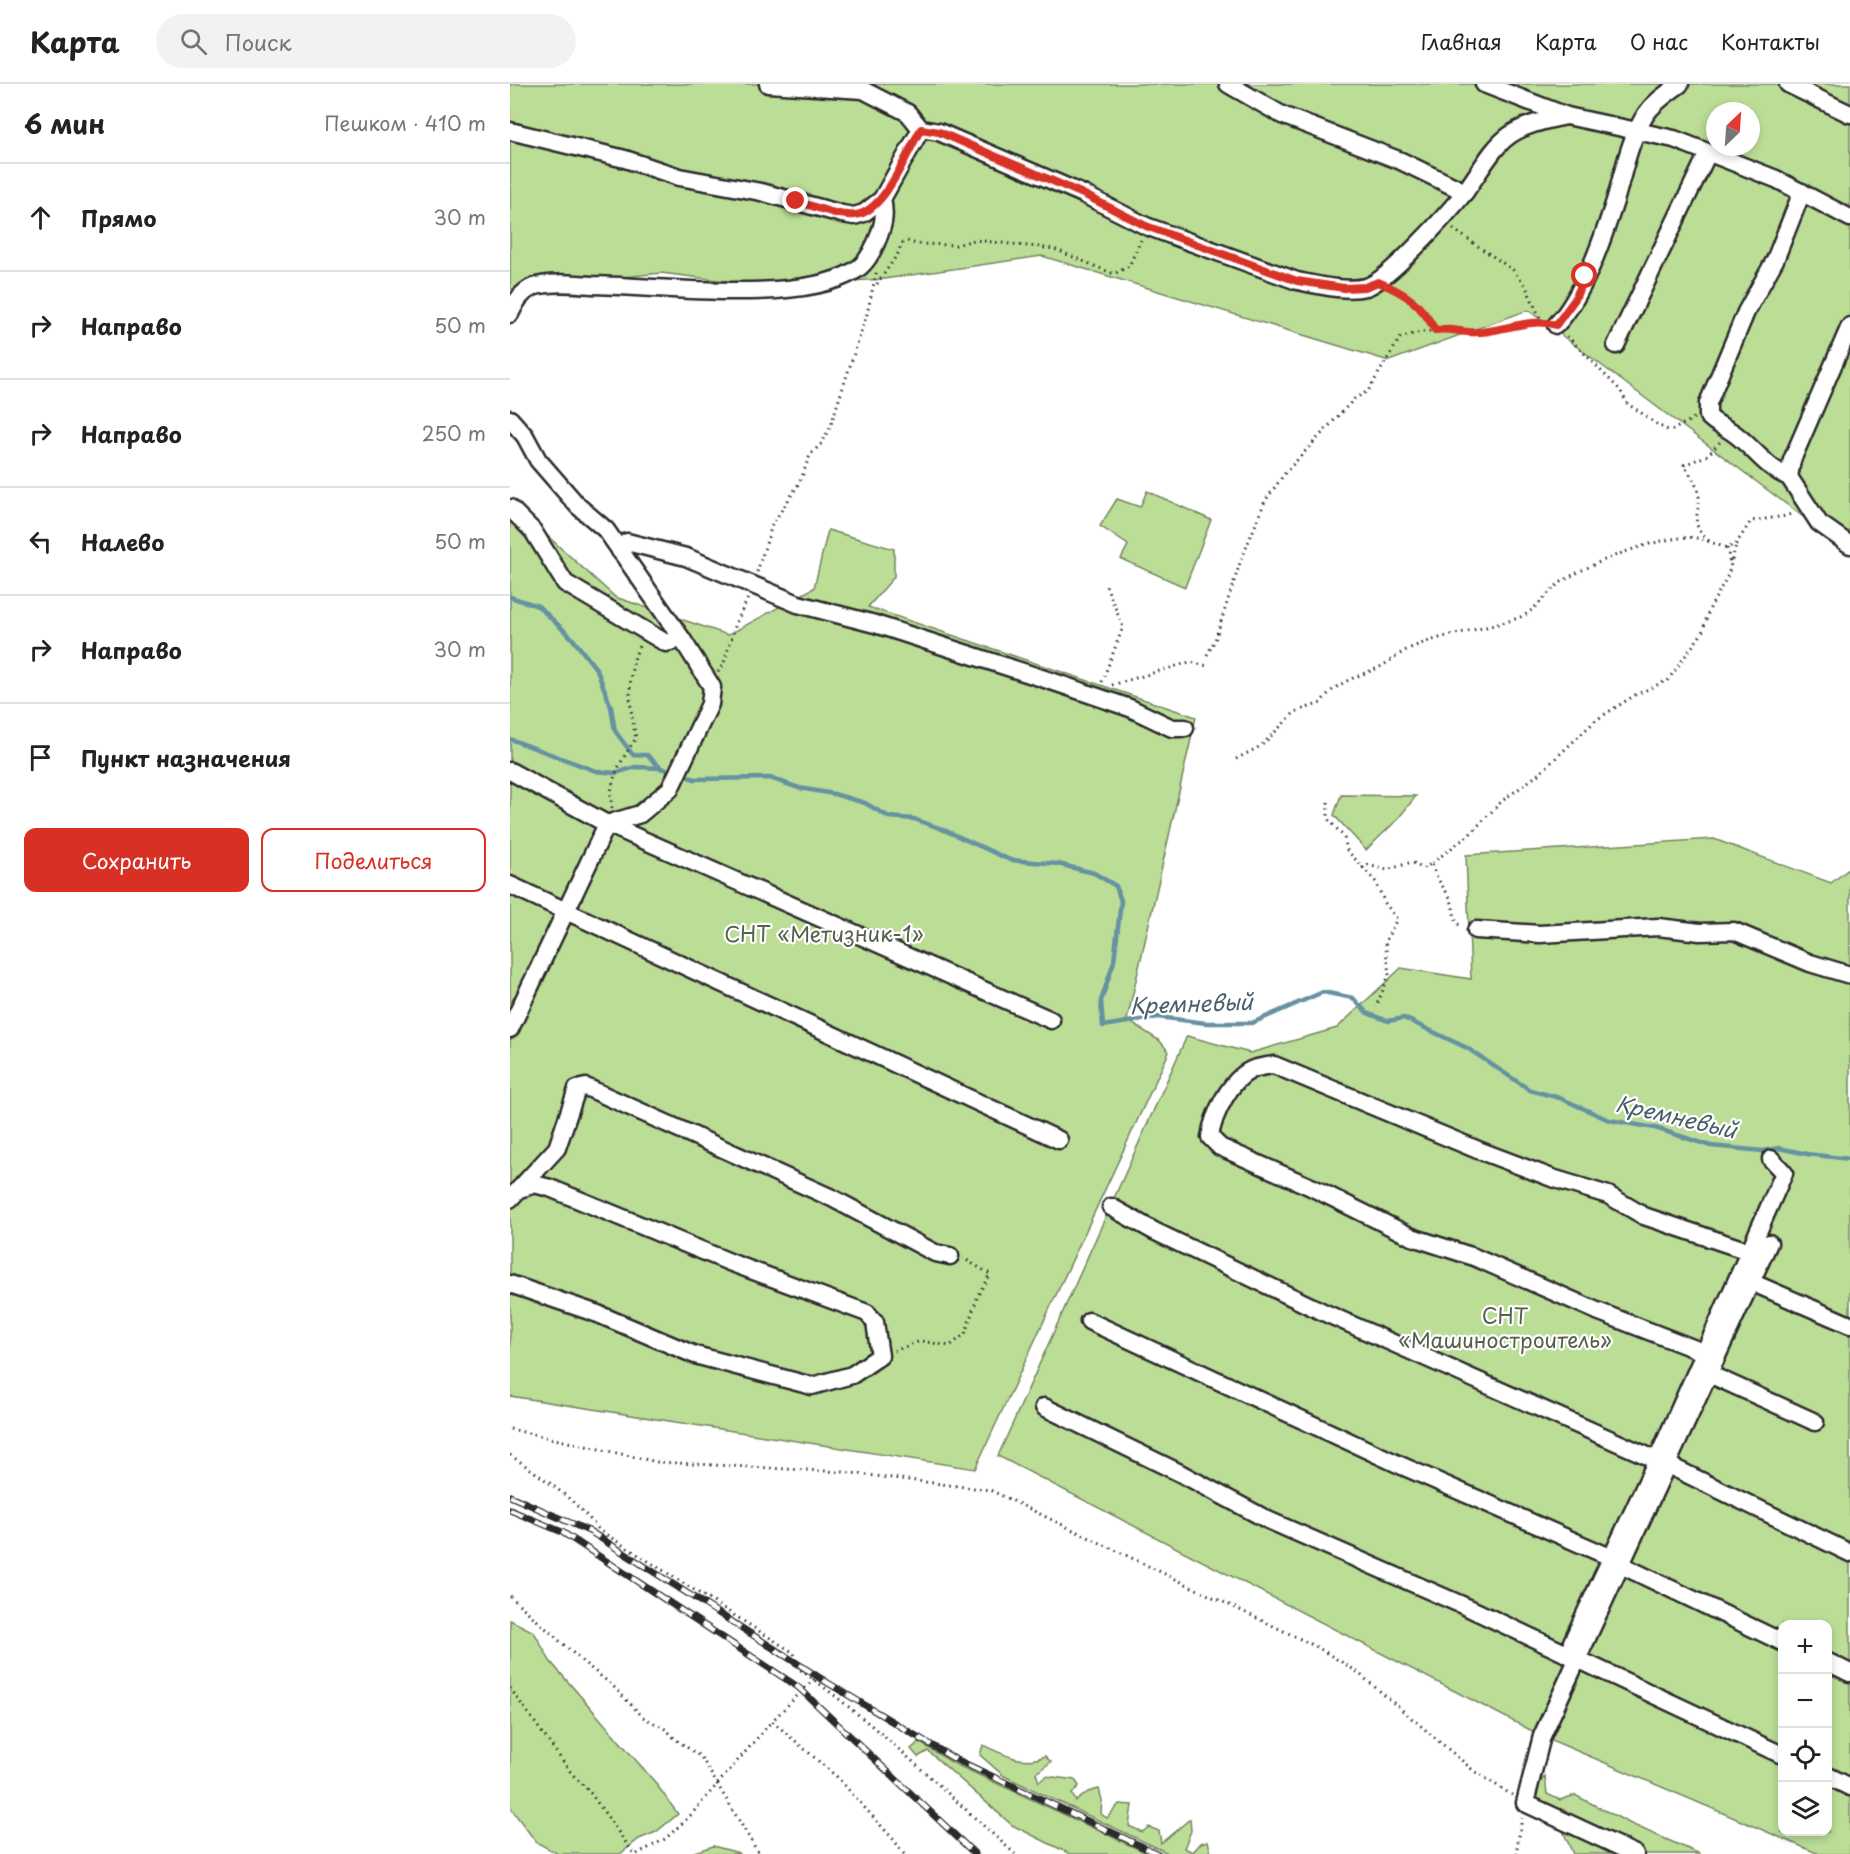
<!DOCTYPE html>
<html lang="ru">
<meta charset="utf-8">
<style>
:root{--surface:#fff;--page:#f2f2f2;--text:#222;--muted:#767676;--line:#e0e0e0;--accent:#d93025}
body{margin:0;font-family:"Playpen Sans",sans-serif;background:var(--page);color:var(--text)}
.controls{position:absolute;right:18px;bottom:18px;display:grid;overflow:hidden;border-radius:12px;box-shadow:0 3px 9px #0003}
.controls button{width:54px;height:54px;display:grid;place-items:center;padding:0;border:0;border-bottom:2px solid var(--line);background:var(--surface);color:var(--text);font:30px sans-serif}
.compass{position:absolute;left:1196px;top:18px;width:54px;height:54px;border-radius:50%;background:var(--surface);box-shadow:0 3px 9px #0003;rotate:25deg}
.stop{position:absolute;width:18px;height:18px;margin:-14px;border:4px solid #d93025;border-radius:50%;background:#fff}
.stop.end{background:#d93025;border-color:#fff;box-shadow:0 2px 6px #0008}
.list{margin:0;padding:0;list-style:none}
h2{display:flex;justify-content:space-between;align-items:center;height:78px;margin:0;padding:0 24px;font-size:26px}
h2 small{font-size:20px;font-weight:400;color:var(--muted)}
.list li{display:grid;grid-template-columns:39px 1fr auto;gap:18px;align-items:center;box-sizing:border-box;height:108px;padding:0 24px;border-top:2px solid var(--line)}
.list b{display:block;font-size:22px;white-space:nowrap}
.list em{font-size:20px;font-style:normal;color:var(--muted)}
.actions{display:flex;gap:12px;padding:18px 24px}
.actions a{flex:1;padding:14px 0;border:2px solid var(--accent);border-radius:12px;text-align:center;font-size:21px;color:var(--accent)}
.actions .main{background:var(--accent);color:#fff}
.icon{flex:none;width:33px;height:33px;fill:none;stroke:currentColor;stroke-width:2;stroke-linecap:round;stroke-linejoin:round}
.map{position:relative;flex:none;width:1340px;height:1770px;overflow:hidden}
header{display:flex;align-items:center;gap:36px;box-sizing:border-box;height:84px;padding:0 30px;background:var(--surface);border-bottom:2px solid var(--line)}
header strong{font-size:28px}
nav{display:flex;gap:33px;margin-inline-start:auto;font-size:21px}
.search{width:420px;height:54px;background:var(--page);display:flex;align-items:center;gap:15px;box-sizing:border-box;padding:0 21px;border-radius:33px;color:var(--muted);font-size:22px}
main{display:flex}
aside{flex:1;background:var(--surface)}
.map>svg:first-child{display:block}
.green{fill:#bbdd96;stroke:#738460;stroke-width:1.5;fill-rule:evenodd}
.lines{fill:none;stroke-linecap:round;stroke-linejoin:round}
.stream{stroke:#6692a1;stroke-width:4.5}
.minor-casing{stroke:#2b2b2b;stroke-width:21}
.path{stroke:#2b2b2b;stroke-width:3;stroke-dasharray:1.5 4.5;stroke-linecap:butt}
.minor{stroke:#fff;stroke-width:16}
.rail-casing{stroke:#2b2b2b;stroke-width:7}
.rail{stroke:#fff;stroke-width:4.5;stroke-dasharray:14;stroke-linecap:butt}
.route{stroke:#d93025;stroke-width:8}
.labels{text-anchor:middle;stroke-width:4.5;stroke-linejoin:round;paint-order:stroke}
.park-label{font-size:21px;fill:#56604b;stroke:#fff}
.water-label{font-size:22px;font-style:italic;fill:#495e66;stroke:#fff}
</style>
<header>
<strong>Карта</strong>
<div class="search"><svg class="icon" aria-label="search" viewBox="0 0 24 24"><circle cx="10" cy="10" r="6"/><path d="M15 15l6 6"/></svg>Поиск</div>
<nav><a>Главная</a><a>Карта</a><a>О нас</a><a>Контакты</a></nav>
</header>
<main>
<aside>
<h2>6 мин<small>Пешком · 410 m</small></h2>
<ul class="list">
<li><svg class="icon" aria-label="ahead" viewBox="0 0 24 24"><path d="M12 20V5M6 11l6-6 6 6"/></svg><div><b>Прямо</b></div><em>30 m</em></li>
<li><svg class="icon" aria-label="right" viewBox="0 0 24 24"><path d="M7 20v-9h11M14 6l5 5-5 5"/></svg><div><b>Направо</b></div><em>50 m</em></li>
<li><svg class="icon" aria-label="right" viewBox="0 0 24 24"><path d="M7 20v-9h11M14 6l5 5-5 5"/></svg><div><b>Направо</b></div><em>250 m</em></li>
<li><svg class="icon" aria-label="left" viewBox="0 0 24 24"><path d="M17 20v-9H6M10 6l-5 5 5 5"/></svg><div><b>Налево</b></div><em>50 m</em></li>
<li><svg class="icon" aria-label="right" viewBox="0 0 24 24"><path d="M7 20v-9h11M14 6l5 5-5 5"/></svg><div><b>Направо</b></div><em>30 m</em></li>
<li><svg class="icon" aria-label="arrive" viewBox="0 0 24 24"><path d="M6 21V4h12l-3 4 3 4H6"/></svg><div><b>Пункт назначения</b></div></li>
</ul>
<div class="actions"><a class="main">Сохранить</a><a>Поделиться</a></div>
</aside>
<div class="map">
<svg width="1340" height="1770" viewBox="0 0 1340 1770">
<rect width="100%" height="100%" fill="#fff"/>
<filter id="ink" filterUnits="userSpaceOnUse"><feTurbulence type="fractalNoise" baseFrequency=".0167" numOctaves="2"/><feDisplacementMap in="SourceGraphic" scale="12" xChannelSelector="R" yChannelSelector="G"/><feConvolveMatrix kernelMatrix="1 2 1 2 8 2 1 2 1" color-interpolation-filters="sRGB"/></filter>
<g filter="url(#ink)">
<!-- green -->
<g class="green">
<path d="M0 0H1340V468L1018 226 879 277 532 172 374 195 257 202 151 189 0 205ZM1205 27H1241V63H1205Z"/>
<path d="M637 407 701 436 675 503 611 475 618 461 590 442 607 415 630 423Z"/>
<path d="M0 418 105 513 218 551 304 504 318 446 384 465V493L358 523 686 633 617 936 650 957 659 968 465 1385 0 1312Z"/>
<path d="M831 711 906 712 887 736 856 766 824 731Z"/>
<path d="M1204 755 1321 799 1340 784V1770H1309L1032 1652 488 1372 677 952 740 969 827 944 891 884 961 895 956 771ZM1272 1540H1318V1748H1272Z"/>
<path d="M0 1536 24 1548 40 1577 144 1697 168 1730 146 1748 129 1755 110 1770H48L26 1758 0 1723Z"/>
<path d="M409 1658 443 1679 639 1770H560L502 1741 418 1667 408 1673 401 1665Z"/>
<path d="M473 1661C492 1670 514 1682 535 1672L541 1678 526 1689 529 1698 536 1692 565 1696 569 1702 562 1710 566 1717 578 1708 589 1705 592 1716 591 1730 597 1734 609 1720 622 1721 619 1742 632 1748 639 1743 649 1747 651 1759 680 1735 681 1747 674 1764 683 1768 691 1759 698 1757 701 1770H660L494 1692 470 1671Z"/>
<path d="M1035 1692 1037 1710 1050 1716 1065 1711 1121 1740 1190 1770H1063L1053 1747 1015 1719Z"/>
<path d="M203 1762 229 1769 230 1770H178Z"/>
</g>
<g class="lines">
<!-- stream -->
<g class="stream">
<path d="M0 513 28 522 62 554 87 586 101 623 105 647 123 671H137L151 684 185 695 260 694 289 704 324 710 355 719 379 733 404 735 432 745 500 776 548 780 584 789 606 802 611 817 604 877 591 917 593 942 648 933 696 939H742L813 908 843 914 857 929 878 937 894 934 957 964 1020 1006 1050 1014 1099 1036 1145 1044 1201 1062 1253 1067 1269 1064 1297 1070 1340 1075"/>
<path d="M0 655 86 687 105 689 126 683 151 684"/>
</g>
<!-- minor casing -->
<g class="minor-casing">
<g id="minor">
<path d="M258 0 353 6 398 29 411 45 429 48 573 110 636 142 787 197C808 201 834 208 856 203 878 197 938 129 955 108"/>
<path d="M718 0 772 31 891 77 955 108C991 56 991 44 1057 32"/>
<path d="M974 0 1057 32 1164 55 1266 95 1340 134"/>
<path d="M1278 0 1340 30"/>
<path d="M0 47 115 75 169 93 251 108 332 130 344 132 354 129 372 115 411 45"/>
<path d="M0 230C6 218 10 209 23 203 39 197 65 200 82 201 148 202 289 221 344 187 354 182 362 168 366 159 373 143 376 132 372 115"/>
<path d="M1046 241C1073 213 1093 154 1105 117 1114 87 1119 56 1136 30 1145 17 1158 9 1170 0"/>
<path d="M1340 242 1282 376 1279 393 1309 439 1340 461"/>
<path d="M1106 261 1198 69"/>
<path d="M0 335 15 352 28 376 68 422 96 446 172 555 202 603 200 620 160 705 130 730 97 740 0 945"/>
<path d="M1279 393C1255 384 1243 362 1222 348 1213 342 1205 340 1198 332V319L1236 228 1265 176 1292 108"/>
<path d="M0 424 23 447 55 499 156 559 172 555"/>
<path d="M110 467 117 458 176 473 288 520 365 540 547 599 620 624 662 644H675"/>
<path d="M0 687 97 740 541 936"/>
<path d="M0 801 549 1056"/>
<path d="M966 846 1030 850 1148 843 1190 848 1224 847 1300 879 1340 891"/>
<path d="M0 1115 47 1064 67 1005 76 1003 322 1114 425 1169 440 1172"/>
<path d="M601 1123 644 1147 813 1228 1158 1381 1340 1469"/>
<path d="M0 1200 88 1230 185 1271 302 1302 342 1291 370 1272 365 1238 357 1229 222 1179 40 1104 24 1100 11 1105"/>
<path d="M579 1237 890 1381 1100 1473 1111 1481 1272 1558"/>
<path d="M534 1323 670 1389 758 1436 959 1524 1272 1671"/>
<path d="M1305 1338 1199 1290 1193 1268 1087 1227 964 1173 902 1153 801 1103 710 1063 700 1053C703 1031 720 996 741 986 747 983 757 982 764 981L968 1066 1042 1094 1098 1111 1134 1132 1238 1167 1241 1198 1340 1241"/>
<path d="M1062 1558 1147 1376 1274 1089 1261 1075"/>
<path d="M1318 1578 1340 1589"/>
<path d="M1318 1692 1340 1703"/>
<path d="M1125 1770 1015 1719 1032 1652 1259 1159"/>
</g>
</g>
<!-- path -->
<g class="path">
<path d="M943 145 1003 186 1016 203 1031 236"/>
<path d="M367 200 389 168 391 160 397 157 406 160 446 161 464 156 528 163 544 165 604 190 619 182 631 156"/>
<path d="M884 204 908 220 925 246"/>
<path d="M1057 252 1110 306 1118 321C1134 328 1144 342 1161 347L1184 334"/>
<path d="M1199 457C1179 439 1189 434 1189 412 1188 402 1180 390 1174 381L1198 371 1210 358"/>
<path d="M1217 464 1220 478"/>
<path d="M247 488 262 441 290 398 300 371 312 359 320 343 357 230 367 185"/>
<path d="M697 571 705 556 730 479 755 417 775 389 844 315 858 307 890 254 906 249 942 244 958 248 998 244 1032 236"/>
<path d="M208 588 213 582 226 539 238 514"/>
<path d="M592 598 613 543 595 499"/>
<path d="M602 601 680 578 698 582"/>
<path d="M726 675 751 662 785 628 811 619C822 600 848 592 868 584 880 578 890 568 903 563 936 549 974 546 1008 534 1025 528 1036 509 1050 499 1077 480 1154 449 1187 454 1197 456 1207 461 1217 464L1226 460 1241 437 1276 432 1283 429"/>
<path d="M818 718V735L834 753 837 766 865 797 875 819 887 835 875 858 879 891 866 923"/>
<path d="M102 724C97 696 112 676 126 654 119 623 116 589 130 560"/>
<path d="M922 779 960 750 992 717 1030 689 1086 636 1125 611 1158 596 1192 549 1199 526 1218 491 1226 461"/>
<path d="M852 784 858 781 877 786 902 778 913 785 922 779C925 793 932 801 939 812 944 820 943 831 947 840L952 841"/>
<path d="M384 1267 410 1257 440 1262 455 1250 468 1211 480 1190 453 1174"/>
<path d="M0 1345 147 1378 333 1388 480 1406 807 1563 846 1587 964 1687 1002 1711"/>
<path d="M0 1371C32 1393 65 1415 89 1446L284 1569 288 1584C366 1640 434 1707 505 1770"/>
<path d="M0 1512 73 1578 102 1601 133 1633 157 1646 165 1655 191 1673 249 1770"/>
<path d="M304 1595 262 1637 327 1693 383 1755 394 1770"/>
<path d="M0 1604 62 1690 79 1707 124 1770"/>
<path d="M127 1770 155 1755 179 1733 262 1637"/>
<path d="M1006 1770 1012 1734"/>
</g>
<!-- minor -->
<use href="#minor" class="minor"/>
<!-- rail casing -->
<g class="rail-casing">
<g id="rail">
<path d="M0 1412 81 1448 318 1599 443 1674 648 1770"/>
<path d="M0 1426 52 1448 288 1603 465 1770"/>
</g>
</g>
<!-- rail -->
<use href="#rail" class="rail"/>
</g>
</g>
<g class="lines" filter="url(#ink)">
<!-- route -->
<path class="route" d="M286 117C304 122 328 133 345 131 375 128 397 68 411 45L429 48 573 110 636 142 787 197 834 204 855 203 868 198C896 209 911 220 925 246 940 244 944 247 958 248 988 251 1017 232 1046 241L1065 215 1075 192"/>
</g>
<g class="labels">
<!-- park labels -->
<g class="park-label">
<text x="314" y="858">СНТ «Метизник-1»</text>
<text x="995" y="1240">СНТ<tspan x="995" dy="24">«Машиностроитель»</tspan></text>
</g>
<!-- water labels -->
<g class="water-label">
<text transform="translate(681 920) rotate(-2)" y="8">Кремневый</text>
<text transform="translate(1166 1033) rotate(13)" y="8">Кремневый</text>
</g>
</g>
</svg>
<div class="controls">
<button>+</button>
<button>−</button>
<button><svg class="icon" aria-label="locate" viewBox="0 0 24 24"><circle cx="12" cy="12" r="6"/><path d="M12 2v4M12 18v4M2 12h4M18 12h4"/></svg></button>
<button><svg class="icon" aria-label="layers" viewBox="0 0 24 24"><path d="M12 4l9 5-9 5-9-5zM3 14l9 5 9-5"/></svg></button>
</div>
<svg class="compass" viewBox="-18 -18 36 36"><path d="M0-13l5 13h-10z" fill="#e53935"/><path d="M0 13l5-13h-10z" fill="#767676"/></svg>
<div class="stop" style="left:1075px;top:192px"></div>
<div class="stop end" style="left:286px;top:117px"></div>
</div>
</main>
